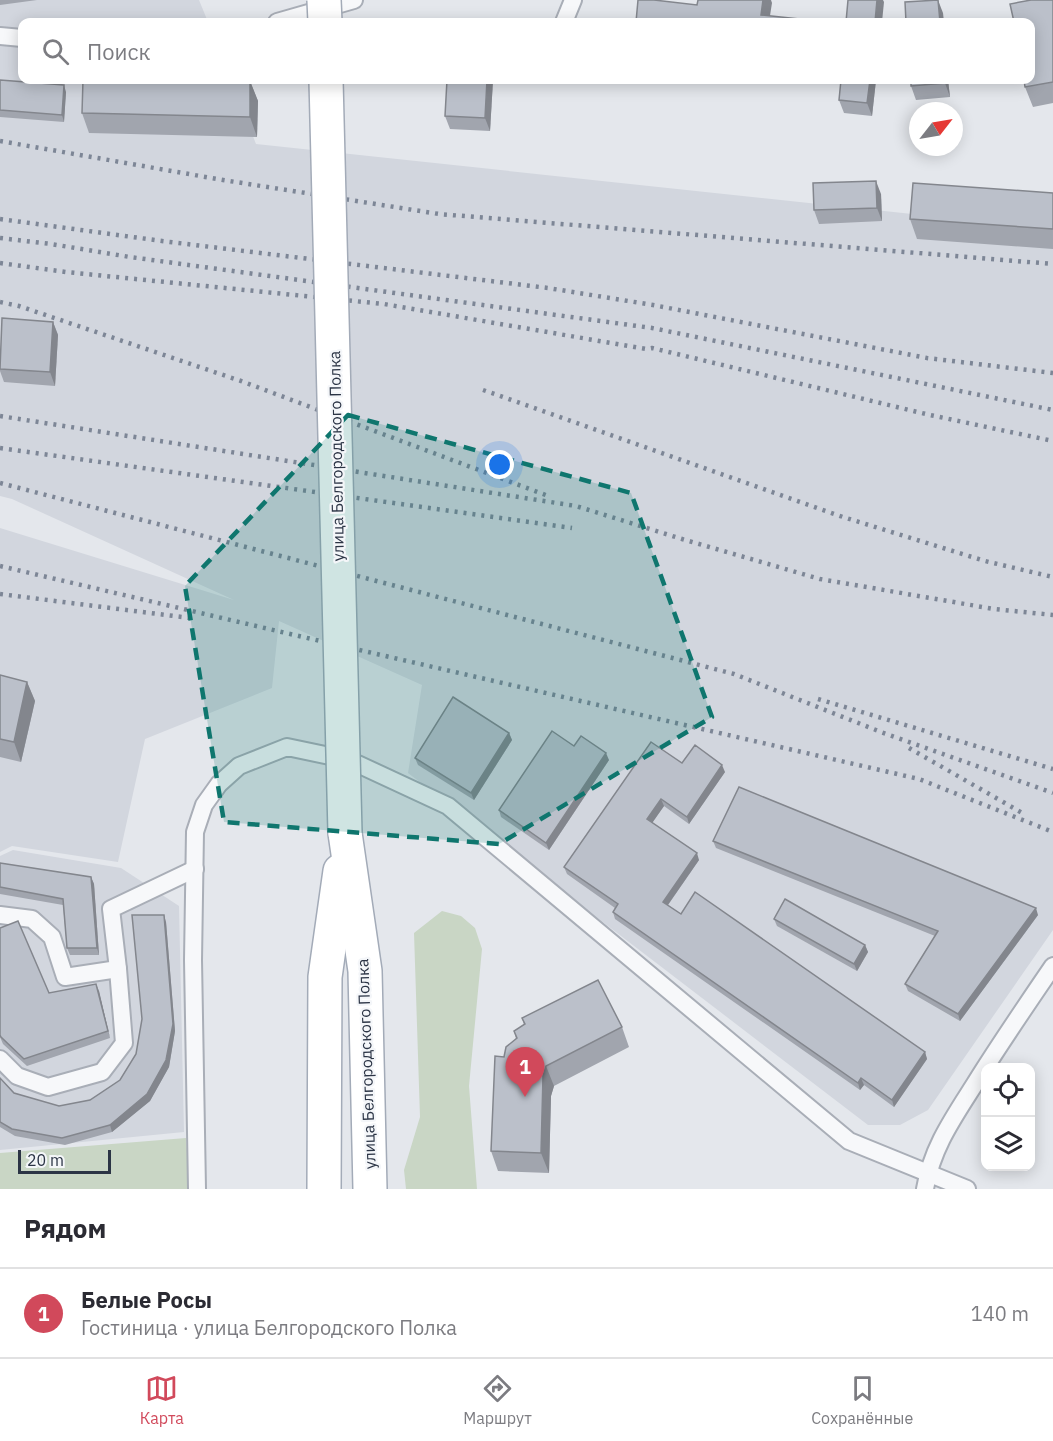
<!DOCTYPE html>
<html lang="ru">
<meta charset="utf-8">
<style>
:root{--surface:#fff;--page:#f2f2f3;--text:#2b2b33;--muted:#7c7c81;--line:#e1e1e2;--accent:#d1495b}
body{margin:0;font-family:"IBM Plex Sans",sans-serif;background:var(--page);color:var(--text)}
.controls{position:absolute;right:18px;bottom:18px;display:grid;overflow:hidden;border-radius:12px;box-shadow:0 3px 15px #0003}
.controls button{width:54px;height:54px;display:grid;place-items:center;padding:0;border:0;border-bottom:2px solid var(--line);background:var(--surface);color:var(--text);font:30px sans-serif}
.compass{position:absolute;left:909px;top:102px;width:54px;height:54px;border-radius:50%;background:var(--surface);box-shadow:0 3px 15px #0003;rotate:59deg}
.scale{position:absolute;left:18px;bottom:15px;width:93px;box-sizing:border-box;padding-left:6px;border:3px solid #2b3445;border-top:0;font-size:16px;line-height:21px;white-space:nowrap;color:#2b3445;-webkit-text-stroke:4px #f4f6f9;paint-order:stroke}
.you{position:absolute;left:500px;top:465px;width:21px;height:21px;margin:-15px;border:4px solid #fff;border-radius:50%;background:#1a73e8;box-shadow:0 0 0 9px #1a73e833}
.badge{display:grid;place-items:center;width:39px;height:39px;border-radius:50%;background:var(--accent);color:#fff;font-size:20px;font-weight:700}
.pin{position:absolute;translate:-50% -50px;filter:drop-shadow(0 2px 3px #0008)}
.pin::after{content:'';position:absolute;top:32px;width:21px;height:18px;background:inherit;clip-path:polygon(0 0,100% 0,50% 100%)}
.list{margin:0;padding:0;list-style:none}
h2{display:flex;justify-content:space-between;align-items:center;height:78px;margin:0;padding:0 24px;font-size:26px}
h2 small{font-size:20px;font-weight:400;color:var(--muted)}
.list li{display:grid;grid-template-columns:39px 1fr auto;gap:18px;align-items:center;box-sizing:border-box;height:90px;padding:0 24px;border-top:2px solid var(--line)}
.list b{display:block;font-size:22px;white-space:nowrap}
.list p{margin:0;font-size:20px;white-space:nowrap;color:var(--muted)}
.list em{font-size:20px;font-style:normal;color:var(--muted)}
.icon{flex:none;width:33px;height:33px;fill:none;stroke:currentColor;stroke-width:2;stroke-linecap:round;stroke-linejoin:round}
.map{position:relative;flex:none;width:1053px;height:1189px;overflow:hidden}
.search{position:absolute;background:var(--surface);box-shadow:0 3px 15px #0003;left:18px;right:18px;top:18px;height:66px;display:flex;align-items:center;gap:15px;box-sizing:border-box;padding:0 21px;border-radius:12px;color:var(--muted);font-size:22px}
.sheet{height:168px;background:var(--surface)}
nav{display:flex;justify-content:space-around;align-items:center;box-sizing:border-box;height:84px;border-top:2px solid var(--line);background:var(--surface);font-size:16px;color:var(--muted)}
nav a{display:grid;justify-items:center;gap:3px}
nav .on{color:var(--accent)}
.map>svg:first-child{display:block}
.built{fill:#d2d6de}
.green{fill:#c9d6c5}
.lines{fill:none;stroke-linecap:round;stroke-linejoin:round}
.lane-casing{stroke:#a9aeb7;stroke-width:20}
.primary-casing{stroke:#a3abb8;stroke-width:36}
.lane{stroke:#f7f8fa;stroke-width:16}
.primary{stroke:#fff;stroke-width:33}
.rail{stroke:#7d8696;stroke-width:4.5;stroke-dasharray:3 6;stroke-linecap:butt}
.primary-bridge-casing{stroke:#a3abb8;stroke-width:36;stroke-linecap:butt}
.primary-bridge{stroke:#fff;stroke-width:33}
.wall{fill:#a1a5ae}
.shaded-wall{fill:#83868d}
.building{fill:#bbc0ca;stroke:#83868d;stroke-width:1.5}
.marked{fill:#0f766e;fill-opacity:0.2;stroke:#0f766e;stroke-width:4.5;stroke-dasharray:12 8;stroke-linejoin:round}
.labels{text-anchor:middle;stroke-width:4.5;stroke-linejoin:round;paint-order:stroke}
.street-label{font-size:16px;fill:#2b3445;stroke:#f4f6f9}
</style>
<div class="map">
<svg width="1053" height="1189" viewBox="0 0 1053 1189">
<rect width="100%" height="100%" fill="#e4e7ec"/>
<!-- built -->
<g class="built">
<path d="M0 0H199L208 22H22V80H231L256 144 1053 229V930L928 1110 900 1125H868L408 773 422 685 279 621 272 688 145 739 118 862 12 846 0 852V528L234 600 12 499 0 496Z"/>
<path d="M13 850 121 868 179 906 184 1132 0 1150V856Z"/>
</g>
<!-- green -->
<g class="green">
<path d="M442 911 461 916 475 928 482 949 469 1086 477 1189H406L404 1170 420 1117 414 933Z"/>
<path d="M186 1138 190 1189H0V1153Z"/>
</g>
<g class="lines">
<!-- lane casing -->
<g class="lane-casing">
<g id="lane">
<path d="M277 22 354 0"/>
<path d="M564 22 573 0"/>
<path d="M0 36 22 38"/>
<path d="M0 915 32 919 52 937 65 977 118 969"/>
<path d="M0 1059 17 1076 48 1087 102 1072 124 1043 118 969 111 909 195 869"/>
<path d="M197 1189 193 960 195 832 204 805 219 784 239 766 287 747 349 760 448 806 849 1141 967 1189"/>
<path d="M925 1189C932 1147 954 1117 976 1082 1001 1042 1027 1004 1053 966"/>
</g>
</g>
<!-- primary casing -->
<g class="primary-casing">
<g id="primary">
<path d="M345 833 365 971 370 1189"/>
<path d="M324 1189 325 977 340 871"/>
</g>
</g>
<!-- lane -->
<use href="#lane" class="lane"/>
<!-- primary -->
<use href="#primary" class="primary"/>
<!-- rail -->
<g class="rail">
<path d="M0 141 223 180 439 214 1053 264"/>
<path d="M0 219 162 241 548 288 653 305 927 358 1053 373"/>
<path d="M0 238 51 244 130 257 652 328 1053 410"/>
<path d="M0 263 66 272 384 304 646 349 652 348 930 415 1053 441"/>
<path d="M0 302 19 306 241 381 551 497"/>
<path d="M483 390 843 517 985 561 1053 577"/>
<path d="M0 416 576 506 682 539 820 579 994 609 1053 615"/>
<path d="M0 448 572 528"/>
<path d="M0 483 734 674 881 732 1053 793"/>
<path d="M0 566 303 637 919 779 1053 832"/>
<path d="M0 594 190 618"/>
<path d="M818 699 1053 769"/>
<path d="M909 748 1024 814"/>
</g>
<!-- primary-bridge casing -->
<g class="primary-bridge-casing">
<g id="primary-bridge">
<path d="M324 0 325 22"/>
<path d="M326 80 345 833"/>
</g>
</g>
<!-- primary-bridge -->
<use href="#primary-bridge" class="primary-bridge"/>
</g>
<!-- wall -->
<g class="wall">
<path d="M0 0H37L0 5Z"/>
<path d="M1053 0V103L1033 107 1025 87Z"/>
<path d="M0 80 66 92 64 122 0 117Z"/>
<path d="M493 80 490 131 450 129 445 116Z"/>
<path d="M780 80H821L820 84Z"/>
<path d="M876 80 872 116 844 113 839 100Z"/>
<path d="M911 80H948L950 97 916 100 911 86Z"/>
<path d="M250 81 258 101 257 137 89 133 82 113Z"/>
<path d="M1053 193V249L917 239 910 219Z"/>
<path d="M881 194 882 221 819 224 814 210Z"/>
<path d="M53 322 58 335 55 386 4 382 0 371V353Z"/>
<path d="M0 675 27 682 35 701 21 762 0 757Z"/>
<path d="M509 733 512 740 474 800 418 765 415 758Z"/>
<path d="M574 746 609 760 549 850 501 817 499 810Z"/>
<path d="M682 763 725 772 689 824 664 806 652 823 699 860 668 905 681 914 925 1052 927 1059 894 1107 864 1085 860 1090 615 919 613 912 615 908 567 874 564 867Z"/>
<path d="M713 841 1038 915 960 1021 908 991 905 984 935 936 716 848Z"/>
<path d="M0 863 91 877 94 884 99 955H70L67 948 63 905 0 894Z"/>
<path d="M774 919 865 945 868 952 857 971 777 926Z"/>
<path d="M166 922 175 1031 169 1067 150 1101 112 1132 65 1145 15 1136 0 1127V1078L14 1093 59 1106 90 1100 120 1080 136 1054Z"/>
<path d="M0 928 49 993 99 991 110 1038 27 1066 3 1044 0 1037Z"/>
<path d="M522 1018 622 1027 629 1047 554 1086 551 1096 549 1173 498 1171 491 1151 504 1057 516 1039 514 1031 524 1025Z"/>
</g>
<!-- shaded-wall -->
<g class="shaded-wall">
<path d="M763 0H771L772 3 769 22 761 15Z"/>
<path d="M877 0H883L884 2 882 22H875Z"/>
<path d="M938 0 943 13 944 22H940Z"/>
<path d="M487 80H493L490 131 485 118Z"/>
<path d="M870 80H876L872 116 867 103Z"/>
<path d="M945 80H948L950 97 945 83Z"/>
<path d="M250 81 258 101 257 137 250 117Z"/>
<path d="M64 85 66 92 64 122 62 115Z"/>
<path d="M876 181 881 194 882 221 877 208Z"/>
<path d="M53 322 58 335 55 386 50 372Z"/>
<path d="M27 682 35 701 21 762 14 742Z"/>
<path d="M509 733 512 740 474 800 471 793Z"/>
<path d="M606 753 609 760 549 850 546 843Z"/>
<path d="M722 765 725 772 689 824 687 817Z"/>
<path d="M661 799 664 806 650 826 647 819Z"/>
<path d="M697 853 699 860 665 909 663 902Z"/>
<path d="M91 877 94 884 99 955 97 948Z"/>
<path d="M1036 908 1038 915 960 1021 958 1014Z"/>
<path d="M164 915 166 922 175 1031 169 1067 150 1101 112 1132 110 1125 147 1094Z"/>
<path d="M865 945 868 952 857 971 854 964Z"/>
<path d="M96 984 99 991 110 1038 108 1031Z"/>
<path d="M925 1052 927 1059 894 1107 892 1100Z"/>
<path d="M546 1066 554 1086 551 1096 549 1173 541 1153 543 1076Z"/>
<path d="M861 1078 864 1085 860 1090 858 1083Z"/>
</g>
<!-- building -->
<g class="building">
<path d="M638 0H654L697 5 698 0H763L761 15 818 21V22H636Z"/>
<path d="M848 0H877L875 22H846Z"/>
<path d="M938 0 940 22H906L905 2Z"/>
<path d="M1031 0H1053V82L1025 87 1024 80H1030V22H1014L1010 4Z"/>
<path d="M0 80 64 85 62 115 0 110Z"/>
<path d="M83 80H209L250 81V117L82 113Z"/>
<path d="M447 80H487L485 118 445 116Z"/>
<path d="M841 80H870L867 103 839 100Z"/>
<path d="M911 80H945V83L911 86Z"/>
<path d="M876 181 877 208 814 210 813 183Z"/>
<path d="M913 183 1053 193V229L910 219Z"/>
<path d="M2 318 53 322 50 372 0 369Z"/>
<path d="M0 675 27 682 14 742 0 739Z"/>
<path d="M453 697 509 733 471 793 415 758Z"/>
<path d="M552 731 574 746 581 736 606 753 546 843 499 810Z"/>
<path d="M651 742 682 763 695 745 722 765 687 817 661 799 647 819 697 853 663 902 681 914 695 892 925 1052 892 1100 861 1078 858 1083 613 912 618 904 564 867Z"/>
<path d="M739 787 1036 908 958 1014 905 984 938 931 713 841Z"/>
<path d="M0 863 91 877 97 948H67L63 899 0 887Z"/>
<path d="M785 899 865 945 854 964 774 919Z"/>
<path d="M132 915H164L173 1024 166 1060 147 1094 110 1125 62 1138 12 1129 0 1122V1078L14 1093 59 1106 90 1100 120 1080 136 1054 142 1019Z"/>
<path d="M18 921 49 993 96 984 108 1031 24 1059 1 1037 0 1035V928Z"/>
<path d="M598 980 622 1027 546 1066 543 1076 541 1153 491 1151 495 1056 504 1057 506 1047 517 1038 514 1031 525 1024 522 1018Z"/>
</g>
<!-- marked area -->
<path class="marked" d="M348 415 631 493 712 717 499 844 224 822 185 586Z"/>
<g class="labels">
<!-- street labels -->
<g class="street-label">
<text transform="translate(336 456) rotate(-91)" y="6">улица Белгородского Полка</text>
<text transform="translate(366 1064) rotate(-92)" y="6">улица Белгородского Полка</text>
</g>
</g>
</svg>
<div class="controls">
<button><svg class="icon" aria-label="locate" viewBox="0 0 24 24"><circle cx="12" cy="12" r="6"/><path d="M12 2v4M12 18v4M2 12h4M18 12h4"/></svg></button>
<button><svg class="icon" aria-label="layers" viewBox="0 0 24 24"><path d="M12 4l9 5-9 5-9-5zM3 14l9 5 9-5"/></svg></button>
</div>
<svg class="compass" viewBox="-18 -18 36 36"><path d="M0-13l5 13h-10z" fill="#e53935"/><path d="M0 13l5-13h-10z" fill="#7c7c81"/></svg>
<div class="scale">20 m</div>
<div class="you"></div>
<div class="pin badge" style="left:525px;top:1097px">1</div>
<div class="search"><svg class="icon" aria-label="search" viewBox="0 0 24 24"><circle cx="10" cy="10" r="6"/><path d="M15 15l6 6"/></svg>Поиск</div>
</div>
<section class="sheet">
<h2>Рядом<small></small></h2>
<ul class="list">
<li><span class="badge">1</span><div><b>Белые Росы</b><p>Гостиница · улица Белгородского Полка</p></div><em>140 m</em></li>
</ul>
</section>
<nav>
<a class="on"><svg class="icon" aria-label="map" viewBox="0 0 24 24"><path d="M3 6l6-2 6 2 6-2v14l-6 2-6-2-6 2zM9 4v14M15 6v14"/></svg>Карта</a>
<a><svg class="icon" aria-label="directions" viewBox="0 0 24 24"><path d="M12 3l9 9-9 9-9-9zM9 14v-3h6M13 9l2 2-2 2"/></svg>Маршрут</a>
<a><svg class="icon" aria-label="saved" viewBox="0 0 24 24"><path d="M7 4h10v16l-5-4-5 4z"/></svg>Сохранённые</a>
</nav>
